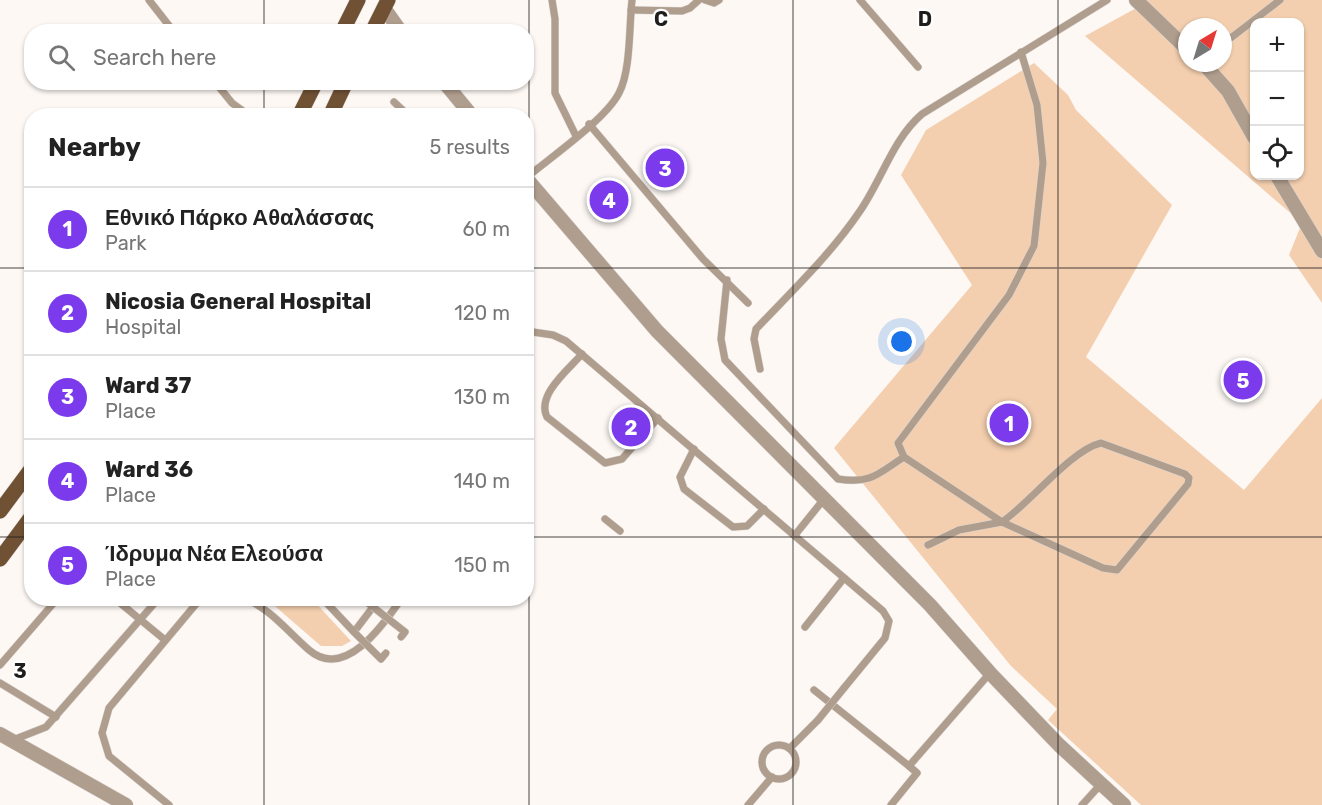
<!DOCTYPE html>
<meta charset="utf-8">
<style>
:root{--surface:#fff;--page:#f2f2f2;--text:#222;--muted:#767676;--line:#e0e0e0;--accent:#7c3aed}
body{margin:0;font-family:Rubik,sans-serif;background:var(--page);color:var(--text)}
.controls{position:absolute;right:18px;top:18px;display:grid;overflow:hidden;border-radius:12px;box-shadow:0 2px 4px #0004}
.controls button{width:54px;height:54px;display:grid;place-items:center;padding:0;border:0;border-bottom:2px solid var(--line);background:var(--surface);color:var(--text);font:30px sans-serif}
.compass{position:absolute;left:1178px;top:18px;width:54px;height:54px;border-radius:50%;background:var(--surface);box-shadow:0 2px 4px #0004;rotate:38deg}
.you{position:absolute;left:902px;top:342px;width:21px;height:21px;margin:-15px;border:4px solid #fff;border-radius:50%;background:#1a73e8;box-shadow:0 0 0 9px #1a73e833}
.badge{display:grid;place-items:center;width:39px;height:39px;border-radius:50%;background:var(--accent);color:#fff;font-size:20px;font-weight:700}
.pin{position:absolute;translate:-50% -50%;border:3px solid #fff;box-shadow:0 2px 6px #0006}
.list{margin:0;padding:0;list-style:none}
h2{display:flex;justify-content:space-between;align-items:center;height:78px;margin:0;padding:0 24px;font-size:26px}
h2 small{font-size:20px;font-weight:400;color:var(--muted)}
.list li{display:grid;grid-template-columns:39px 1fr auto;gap:18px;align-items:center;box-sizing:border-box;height:84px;padding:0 24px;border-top:2px solid var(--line)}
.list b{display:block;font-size:22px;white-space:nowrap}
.list p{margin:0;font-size:20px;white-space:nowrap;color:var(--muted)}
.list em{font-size:20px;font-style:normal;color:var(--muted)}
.icon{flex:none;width:33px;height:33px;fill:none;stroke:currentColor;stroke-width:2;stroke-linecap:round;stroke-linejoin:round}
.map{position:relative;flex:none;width:1322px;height:805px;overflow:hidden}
.search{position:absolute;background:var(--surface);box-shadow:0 2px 4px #0004;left:24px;top:24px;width:510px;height:66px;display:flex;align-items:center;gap:15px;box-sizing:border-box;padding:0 21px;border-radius:24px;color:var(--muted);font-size:22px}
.panel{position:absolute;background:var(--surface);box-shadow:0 2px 4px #0004;left:24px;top:108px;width:510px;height:498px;border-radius:24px}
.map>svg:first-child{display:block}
.green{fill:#f4cfaf;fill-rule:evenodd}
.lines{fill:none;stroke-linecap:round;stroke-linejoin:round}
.service-casing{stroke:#dad5d2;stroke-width:8}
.minor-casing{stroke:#dad5d2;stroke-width:15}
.primary-casing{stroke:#dad5d2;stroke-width:16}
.service{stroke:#af9d8d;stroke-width:7}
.minor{stroke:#af9d8d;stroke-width:14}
.primary{stroke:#705134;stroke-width:15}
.service-bridge-casing{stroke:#dad5d2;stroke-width:8;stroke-linecap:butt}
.service-bridge{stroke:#af9d8d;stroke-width:7}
.grid{fill:none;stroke:#201e1d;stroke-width:1.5;stroke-opacity:0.55}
.grid-label{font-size:20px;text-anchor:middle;font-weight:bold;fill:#201e1d;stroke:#fff;stroke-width:4.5;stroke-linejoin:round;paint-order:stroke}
</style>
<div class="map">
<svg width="1322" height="805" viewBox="0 0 1322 805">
<rect width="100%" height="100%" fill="#fdf8f4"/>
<!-- green -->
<g class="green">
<path d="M1137 0H1322V303L1289 255 1302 223 1085 36 1140 6ZM1254 22H1300V176H1254ZM1187 27H1223V63H1187Z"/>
<path d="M1034 63 1068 95 1076 110 1172 205 1086 357 1244 490 1322 398V805H1141L1048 720 1057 709 1011 666 834 448 972 285 901 175 926 130Z"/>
<path d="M273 599H312L351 641 342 646H321L276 607 272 602Z"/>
</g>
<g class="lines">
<!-- service casing -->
<g class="service-casing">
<g id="service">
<path d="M149 0 174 32"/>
<path d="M552 0 555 19V93L576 136"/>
<path d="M705 0 714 3 719 0"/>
<path d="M860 0 918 67"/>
<path d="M631 10 682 11 690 8 699 0"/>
<path d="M1223 44 1280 0"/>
<path d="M215 82 232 103 250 116"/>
<path d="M394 102 409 116"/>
<path d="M589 124 703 259 748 303"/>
<path d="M526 178C551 157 606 119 619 93 631 70 629 26 632 0"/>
<path d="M727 280 721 339 725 360 838 479C872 484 877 474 904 457L898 443 1009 295 1034 246 1043 163 1037 105 1021 52"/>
<path d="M526 331 553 335 566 341 883 611 889 621 885 638 844 688"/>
<path d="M582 354C569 369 536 395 547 417L605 463 622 459 658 418"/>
<path d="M760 369 754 339 756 329C792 291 831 254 860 211 882 179 893 139 922 114L1107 0"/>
<path d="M1101 443 1185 474 1189 478 1188 484 1117 570 1103 568 1002 522C1030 503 1071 450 1101 443Z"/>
<path d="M694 449 680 477 684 489 733 527 747 526 764 509"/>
<path d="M904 457 1002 522"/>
<path d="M605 519 620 531"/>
<path d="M795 535 824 499"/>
<path d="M928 545 959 530 1002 522"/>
<path d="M114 598 165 640"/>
<path d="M244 598C271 609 288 632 309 650 345 681 384 624 402 598"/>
<path d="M322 598 354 632 373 607 362 598"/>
<path d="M805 627 844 578"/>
<path d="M0 665 58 598"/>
<path d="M0 683 56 717"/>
<path d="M814 690 909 766"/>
<path d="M13 740 46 727 159 598"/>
<circle cx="779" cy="762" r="17"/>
<path d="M790 748 818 720"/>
<path d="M169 805 109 756 102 733 109 708 201 598"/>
<path d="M748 805 772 777"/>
<path d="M891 805 917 773 909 766 990 673"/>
<path d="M1082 805 1101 784"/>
</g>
</g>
<!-- minor casing -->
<g class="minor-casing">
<g id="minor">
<path d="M1136 0 1187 49"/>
<path d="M384 8 401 32"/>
<path d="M1203 63 1228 91 1254 137"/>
<path d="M444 82 472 116"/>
<path d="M1277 176 1322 251"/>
<path d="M526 178 657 331 930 605 990 673 1059 745 1124 805"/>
<path d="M0 734 126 805"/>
</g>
</g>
<!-- primary casing -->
<g class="primary-casing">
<g id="primary">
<path d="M342 32 358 0"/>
<path d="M372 32 388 0"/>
<path d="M299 116 316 82"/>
<path d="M330 116 346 82"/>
<path d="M0 511 32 468"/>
<path d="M0 559 32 516"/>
</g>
</g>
<!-- service -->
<use href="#service" class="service"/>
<!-- minor -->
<use href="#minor" class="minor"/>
<!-- primary -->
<use href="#primary" class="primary"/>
<!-- service-bridge casing -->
<g class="service-bridge-casing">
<g id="service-bridge">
<path d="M373 607 405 632 401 637"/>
<path d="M354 632 381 659 386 653"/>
<path d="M818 720 844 688"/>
</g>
</g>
<!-- service-bridge -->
<use href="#service-bridge" class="service-bridge"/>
</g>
<!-- grid -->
<path class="grid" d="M264 0V32M529 0V805M793 0V805M1058 0V805M264 82V116M0 268H32M526 268H1322M0 537H32M526 537H1322M264 598V805"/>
<g class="grid-label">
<text x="661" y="26">C</text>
<text x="925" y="26">D</text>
<text x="20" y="678">3</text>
</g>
</svg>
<div class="controls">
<button>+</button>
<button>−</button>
<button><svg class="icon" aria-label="locate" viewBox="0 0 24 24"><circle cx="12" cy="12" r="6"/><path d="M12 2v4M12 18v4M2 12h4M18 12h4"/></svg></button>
</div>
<svg class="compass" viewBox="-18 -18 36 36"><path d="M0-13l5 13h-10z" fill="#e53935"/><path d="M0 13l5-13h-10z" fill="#767676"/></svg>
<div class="you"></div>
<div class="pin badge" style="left:1009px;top:423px">1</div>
<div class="pin badge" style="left:631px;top:427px">2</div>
<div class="pin badge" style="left:665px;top:168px">3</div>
<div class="pin badge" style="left:609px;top:200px">4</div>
<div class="pin badge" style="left:1243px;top:380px">5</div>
<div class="search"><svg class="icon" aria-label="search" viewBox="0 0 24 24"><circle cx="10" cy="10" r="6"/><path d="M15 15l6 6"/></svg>Search here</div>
<section class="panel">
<h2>Nearby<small>5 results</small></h2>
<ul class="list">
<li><span class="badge">1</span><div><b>Εθνικό Πάρκο Αθαλάσσας</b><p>Park</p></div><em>60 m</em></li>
<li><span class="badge">2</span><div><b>Nicosia General Hospital</b><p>Hospital</p></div><em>120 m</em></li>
<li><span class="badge">3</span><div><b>Ward 37</b><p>Place</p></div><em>130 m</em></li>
<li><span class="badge">4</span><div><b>Ward 36</b><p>Place</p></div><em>140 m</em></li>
<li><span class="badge">5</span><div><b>Ίδρυμα Νέα Ελεούσα</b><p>Place</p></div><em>150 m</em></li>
</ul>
</section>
</div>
